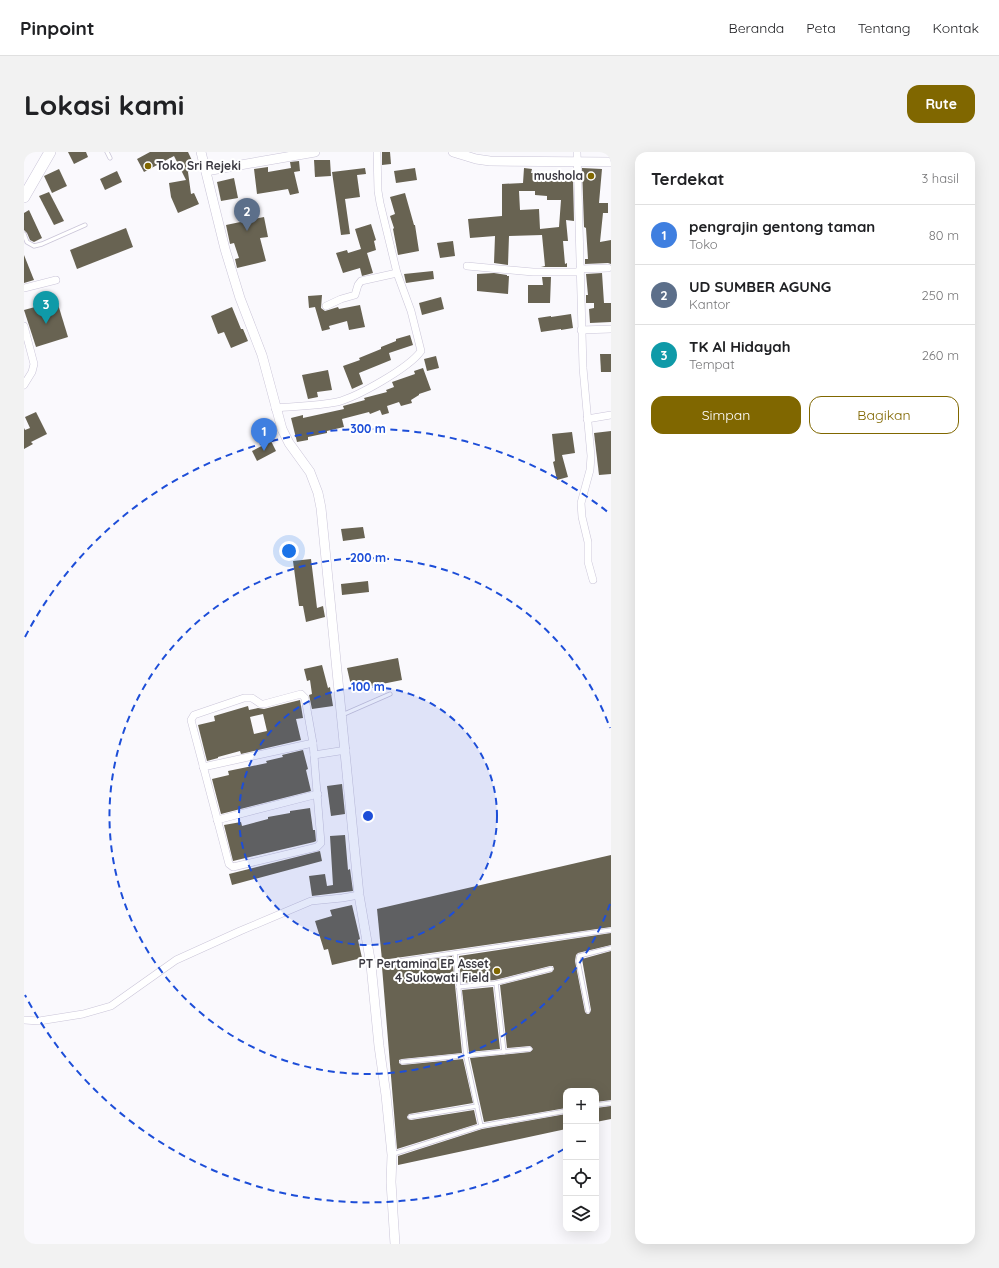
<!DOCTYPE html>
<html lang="id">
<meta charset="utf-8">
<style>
:root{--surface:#fff;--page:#f2f2f2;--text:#202124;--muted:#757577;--line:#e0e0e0;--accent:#806700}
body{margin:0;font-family:Quicksand,sans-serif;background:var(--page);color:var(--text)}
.controls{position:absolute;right:12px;bottom:12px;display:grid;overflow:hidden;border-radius:8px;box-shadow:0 4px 16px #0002}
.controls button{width:36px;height:36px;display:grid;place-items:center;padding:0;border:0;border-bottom:1px solid var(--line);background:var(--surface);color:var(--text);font:20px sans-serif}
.you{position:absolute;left:265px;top:399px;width:14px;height:14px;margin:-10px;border:3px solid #fff;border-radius:50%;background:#1a73e8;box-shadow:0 0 0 6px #1a73e833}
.badge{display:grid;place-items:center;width:26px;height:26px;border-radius:50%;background:var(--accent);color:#fff;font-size:13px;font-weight:700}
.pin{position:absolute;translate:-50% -33px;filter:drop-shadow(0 1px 2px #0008)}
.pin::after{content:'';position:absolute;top:21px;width:14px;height:12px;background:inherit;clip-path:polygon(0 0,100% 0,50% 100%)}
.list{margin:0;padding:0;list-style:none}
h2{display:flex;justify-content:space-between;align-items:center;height:52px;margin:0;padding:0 16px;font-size:17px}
h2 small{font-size:13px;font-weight:400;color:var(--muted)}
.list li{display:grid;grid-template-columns:26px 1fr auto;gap:12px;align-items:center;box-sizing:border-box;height:60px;padding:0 16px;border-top:1px solid var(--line)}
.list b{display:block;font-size:15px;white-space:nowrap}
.list p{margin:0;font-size:13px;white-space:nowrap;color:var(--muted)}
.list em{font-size:13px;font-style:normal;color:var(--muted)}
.actions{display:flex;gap:8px;padding:12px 16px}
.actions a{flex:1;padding:9px 0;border:1px solid var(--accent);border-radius:12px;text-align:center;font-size:14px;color:var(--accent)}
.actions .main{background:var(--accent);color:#fff}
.icon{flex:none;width:22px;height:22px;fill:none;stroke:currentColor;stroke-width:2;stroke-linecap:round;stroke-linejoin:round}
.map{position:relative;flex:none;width:587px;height:1092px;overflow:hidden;border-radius:12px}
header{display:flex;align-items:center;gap:24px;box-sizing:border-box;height:56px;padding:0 20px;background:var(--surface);border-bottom:1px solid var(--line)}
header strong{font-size:19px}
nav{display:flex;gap:22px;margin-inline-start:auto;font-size:14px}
.intro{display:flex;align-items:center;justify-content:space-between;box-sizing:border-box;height:96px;padding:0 24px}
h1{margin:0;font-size:28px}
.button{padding:10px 18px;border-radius:12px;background:var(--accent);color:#fff;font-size:14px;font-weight:700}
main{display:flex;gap:24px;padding:0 24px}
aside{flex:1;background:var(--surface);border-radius:12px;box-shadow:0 4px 16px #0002}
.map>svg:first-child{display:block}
.building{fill:#686352;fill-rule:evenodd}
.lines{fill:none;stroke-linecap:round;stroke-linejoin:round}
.service-casing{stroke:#cac5d8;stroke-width:5}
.minor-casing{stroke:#cac5d8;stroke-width:8}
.tertiary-casing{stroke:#cac5d8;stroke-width:10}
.primary-casing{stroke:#cac5d8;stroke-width:12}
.service{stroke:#fff;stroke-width:3.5}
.minor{stroke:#fff;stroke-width:7}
.tertiary{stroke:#fff;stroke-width:9}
.primary{stroke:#fff;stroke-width:11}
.ring{fill:none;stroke:#1d4ed8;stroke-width:2;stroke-dasharray:7 5}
.poi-dot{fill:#806700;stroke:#fff;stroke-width:1.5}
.labels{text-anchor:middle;stroke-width:4;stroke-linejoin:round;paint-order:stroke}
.poi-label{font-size:12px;font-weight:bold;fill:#3a3840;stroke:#fff;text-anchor:end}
.centre{fill:#1d4ed8;stroke:#fff;stroke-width:2}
.ring-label{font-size:12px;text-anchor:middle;font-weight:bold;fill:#1d4ed8;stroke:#fff;stroke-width:4;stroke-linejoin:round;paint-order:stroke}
</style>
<header>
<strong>Pinpoint</strong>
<nav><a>Beranda</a><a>Peta</a><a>Tentang</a><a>Kontak</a></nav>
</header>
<div class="intro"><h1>Lokasi kami</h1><a class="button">Rute</a></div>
<main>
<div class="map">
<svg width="587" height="1092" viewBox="0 0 587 1092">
<rect width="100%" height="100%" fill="#faf9fd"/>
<!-- building -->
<g class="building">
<path d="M44 0H62L64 5 50 12Z"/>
<path d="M126 0H164L172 17 164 20 167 42 170 41 175 52 154 61 147 45 145 31 162 28 150 4 120 20 113 7Z"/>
<path d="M358 0H366L367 12 358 13Z"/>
<path d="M290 8H306L307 24 291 25Z"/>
<path d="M275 9 276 19 270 20 275 41 266 43 264 37 233 42 230 17 244 15V20L267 16 266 10Z"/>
<path d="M341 16 342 22 333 23 336 45 321 47 326 82 317 83 308 20Z"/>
<path d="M391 16 393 28 372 31 370 19Z"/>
<path d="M500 16 508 17 507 21H520V25H549L550 69 542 68 544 89H539L541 112 543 111V115H517L521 114 518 83 485 84 484 113 470 111 471 84 446 86 444 67 478 64V32L499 31ZM495 39H511V43L523 44V48H537L535 75 516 77 515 57 496 58Z"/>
<path d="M558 16 578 17 575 51H584V61H579L576 90 587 88V112L584 111 561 112V107H564L562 76 560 75Z"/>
<path d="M35 17 43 34 28 41 20 24Z"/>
<path d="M93 19 98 30 81 38 76 27Z"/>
<path d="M210 26 214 46 197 49 193 30Z"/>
<path d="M25 40 40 69 30 73 15 44Z"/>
<path d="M381 41 390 73H391L395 99 374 103 369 77 370 76 366 64 371 62 366 45Z"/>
<path d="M5 58 18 86 10 90 6 88 3 81 0 78V61Z"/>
<path d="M240 65 244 85 236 86 242 109 213 116 211 107 215 106 210 91 206 92 202 73Z"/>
<path d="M347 72 352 88 350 89 352 98 343 101 349 121 338 124 336 116 319 121 312 101 323 98 324 101 337 97 331 77Z"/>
<path d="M102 76 109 95 53 117 46 98Z"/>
<path d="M429 89 431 104 416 106 413 91Z"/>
<path d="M0 103 10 128 0 131Z"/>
<path d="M409 119 410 127 382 131 380 122Z"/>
<path d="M470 121 483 123V124H485L484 142 453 139V122Z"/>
<path d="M578 121 580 151H587V170L566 171 565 157 570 156V151H562V143H564L562 122Z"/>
<path d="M518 125H527L526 151H504V133H519Z"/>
<path d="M298 143 297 156 301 159 314 155 315 157 336 153 341 175 325 178 323 169 305 174 306 177 298 179 291 155 285 156 284 144Z"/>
<path d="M417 145 420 157 398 163 395 151Z"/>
<path d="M33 149 44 185 12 195 0 158Z"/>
<path d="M208 155 217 177H219L224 189 207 196 200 180 194 182 187 164Z"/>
<path d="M547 162 549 176 537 178V177L517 180 514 166 527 164V165Z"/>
<path d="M386 183 389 193 365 201 367 208 335 221 339 232 328 237 319 214 336 208 335 206 357 197V195L372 189V187Z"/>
<path d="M576 202H587V220H577Z"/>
<path d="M412 204 415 216 403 219 400 207Z"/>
<path d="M399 216 407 238 395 242V243L387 248 388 251 377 254 375 250 363 254 365 261 358 263 356 258 346 262 345 260 318 267 320 275 303 279V281L284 285V288L273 290 267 266 279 263V266L320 257 319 254 341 248 340 246 363 240 362 238 370 235 368 230 391 222 390 219Z"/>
<path d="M304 218 308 238 293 240 294 245 284 247 278 223Z"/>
<path d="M12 260 23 282 7 290 9 292 0 297V276L1 278 6 276 1 265Z"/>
<path d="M587 279V322L575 323 570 281Z"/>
<path d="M548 280 551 301 538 303 544 325 533 328 529 310 531 309 528 282Z"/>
<path d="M247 289 252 299 233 309 228 299Z"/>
<path d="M339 375 341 386 319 389 317 377Z"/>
<path d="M287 407 293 456 299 454 301 465 282 470 279 454H275L269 409Z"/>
<path d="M344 429 345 440 318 443 317 432Z"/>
<path d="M374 506 378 528 328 538 323 516Z"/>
<path d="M298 513 304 536 306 535 309 554 288 557 285 543 288 542 286 528 283 529 280 517Z"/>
<path d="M276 548 279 566 272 567 277 588 217 602 216 599 194 605V606L183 609 174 573 191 569 190 564 224 554 225 558 234 556 240 557ZM239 562 243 579 230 582 226 565Z"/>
<path d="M279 598 284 617 282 618 287 639 197 662 188 627 205 623 204 619 243 611 242 609 259 605 258 603Z"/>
<path d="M318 632 321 662 307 664 303 634Z"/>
<path d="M286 656 289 678H291L292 689 290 690 209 709 200 673 217 670 218 674 244 667V665L266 661V659Z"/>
<path d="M321 683 324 718 326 717 329 739 288 744 285 724 301 722 303 734 309 733 306 684Z"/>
<path d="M296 699 298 709 208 733 205 722Z"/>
<path d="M587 703V775L358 808 353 757Z"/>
<path d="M328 753 336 787 334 788 338 806 308 813 304 797 300 798 291 769 308 764 306 758Z"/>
<path d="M587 781V793L554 801 552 803 551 809 561 860 563 862H565L567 858 558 807 587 799V948L572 950V939H542V956L460 970 446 906 506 900 509 897 506 894 483 896 476 833 528 820 530 817 529 814H526L471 828 437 831 435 804Z"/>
<path d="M428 804 438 901 378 907 375 908V911L378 913 439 907 449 951 385 962 383 965 384 967 387 968 450 958 453 972 373 997 358 815Z"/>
<path d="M469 835 476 897 445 900 438 838Z"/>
<path d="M587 954V967L572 970V956Z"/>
<path d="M542 962V977L374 1013V1004L458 977Z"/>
</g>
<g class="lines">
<!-- service casing -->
<g class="service-casing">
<g id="service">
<path d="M83 0 86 6"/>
<path d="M0 82 3 90 10 94 18 92 61 73"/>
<path d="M318 563 366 542"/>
<path d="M431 801 442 905 457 974"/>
<path d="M347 813 587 778"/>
<path d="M472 831 480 900"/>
<path d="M434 835 472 831 527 817"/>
<path d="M564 859 554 809 555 804 587 796"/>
<path d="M378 910 506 897"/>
<path d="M572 953 587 951"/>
<path d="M386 965 453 954"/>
<path d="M369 1002 457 974 542 959"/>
</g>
</g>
<!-- minor casing -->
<g class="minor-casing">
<g id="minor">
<path d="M553 0 559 216 567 304 566 318 557 351 558 365 564 390V410L569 428"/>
<path d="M443 114 509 120H556"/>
<path d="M556 117 584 116"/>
<path d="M0 136 32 128"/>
<path d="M302 154 317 147 331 143 334 133 337 129 373 121"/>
<path d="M0 174 10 212 8 220 0 233"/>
<path d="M557 178 587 177"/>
<path d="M251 256C272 254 293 254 313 250 333 245 385 216 397 199L387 159 373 121 356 51 354 39 353 0"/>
<path d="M563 267 587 263"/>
<path d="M277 542 281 546 289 591 297 691 293 695 209 715 205 712 167 568 170 563 220 546H228L237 552H240Z"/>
<path d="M290 603 322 598"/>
<path d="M179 615 289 591"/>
<path d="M193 668 294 642"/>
<path d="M0 868 15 869 59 862 87 854 152 808 216 779 287 749 318 746 335 743"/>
</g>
</g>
<!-- tertiary casing -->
<g class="tertiary-casing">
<g id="tertiary">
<path d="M177 0 201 97 216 146 238 203 258 277 265 291 286 320 294 341 297 356 335 743 347 813 355 894 362 943 368 1003 367 1030 371 1092"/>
<path d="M429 0 452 7 466 9 587 10"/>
<path d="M182 19 291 0"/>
</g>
</g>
<!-- primary casing -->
<g class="primary-casing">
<path id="primary" d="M0 45 26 0"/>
</g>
<!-- service -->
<use href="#service" class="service"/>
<!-- minor -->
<use href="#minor" class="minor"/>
<!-- tertiary -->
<use href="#tertiary" class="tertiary"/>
<!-- primary -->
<use href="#primary" class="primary"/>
</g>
<!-- distance rings -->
<circle cx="344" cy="664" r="129" fill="#1d4ed8" fill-opacity=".12"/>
<g class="ring">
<circle cx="344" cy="664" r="129"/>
<path d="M586 752A258 258 0 1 1 586 576"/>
<path d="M540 997A387 387 0 0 1 1 843M1 485A387 387 0 0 1 585 361"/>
</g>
<!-- markers -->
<g class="poi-dot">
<circle cx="124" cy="14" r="4"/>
<circle cx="567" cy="24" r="4"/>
<circle cx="473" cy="819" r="4"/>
</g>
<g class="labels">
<!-- poi labels -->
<g class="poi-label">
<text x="132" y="18" text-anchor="start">Toko Sri Rejeki</text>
<text x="559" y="28">mushola</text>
<text x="465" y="816">PT Pertamina EP Asset<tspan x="465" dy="14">4 Sukowati Field</tspan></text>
</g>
</g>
<circle cx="344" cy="664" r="6" class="centre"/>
<g class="ring-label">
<text x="344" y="281">300 m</text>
<text x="344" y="410">200 m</text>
<text x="344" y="539">100 m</text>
</g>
</svg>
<div class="controls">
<button>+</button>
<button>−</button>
<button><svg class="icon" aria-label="locate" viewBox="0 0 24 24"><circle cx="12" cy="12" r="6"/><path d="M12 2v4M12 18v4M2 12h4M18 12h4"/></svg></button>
<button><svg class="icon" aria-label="layers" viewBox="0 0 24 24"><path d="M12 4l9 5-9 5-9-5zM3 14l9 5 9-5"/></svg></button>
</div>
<div class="you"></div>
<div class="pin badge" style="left:240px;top:299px;background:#3f7fe0">1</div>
<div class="pin badge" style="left:223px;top:79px;background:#5c6f8a">2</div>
<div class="pin badge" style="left:22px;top:172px;background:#0f9aa8">3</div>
</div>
<aside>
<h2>Terdekat<small>3 hasil</small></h2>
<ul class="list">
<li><span class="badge" style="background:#3f7fe0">1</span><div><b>pengrajin gentong taman</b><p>Toko</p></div><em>80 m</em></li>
<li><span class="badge" style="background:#5c6f8a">2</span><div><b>UD SUMBER AGUNG</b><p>Kantor</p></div><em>250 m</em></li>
<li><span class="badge" style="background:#0f9aa8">3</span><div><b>TK Al Hidayah</b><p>Tempat</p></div><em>260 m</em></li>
</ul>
<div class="actions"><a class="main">Simpan</a><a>Bagikan</a></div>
</aside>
</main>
